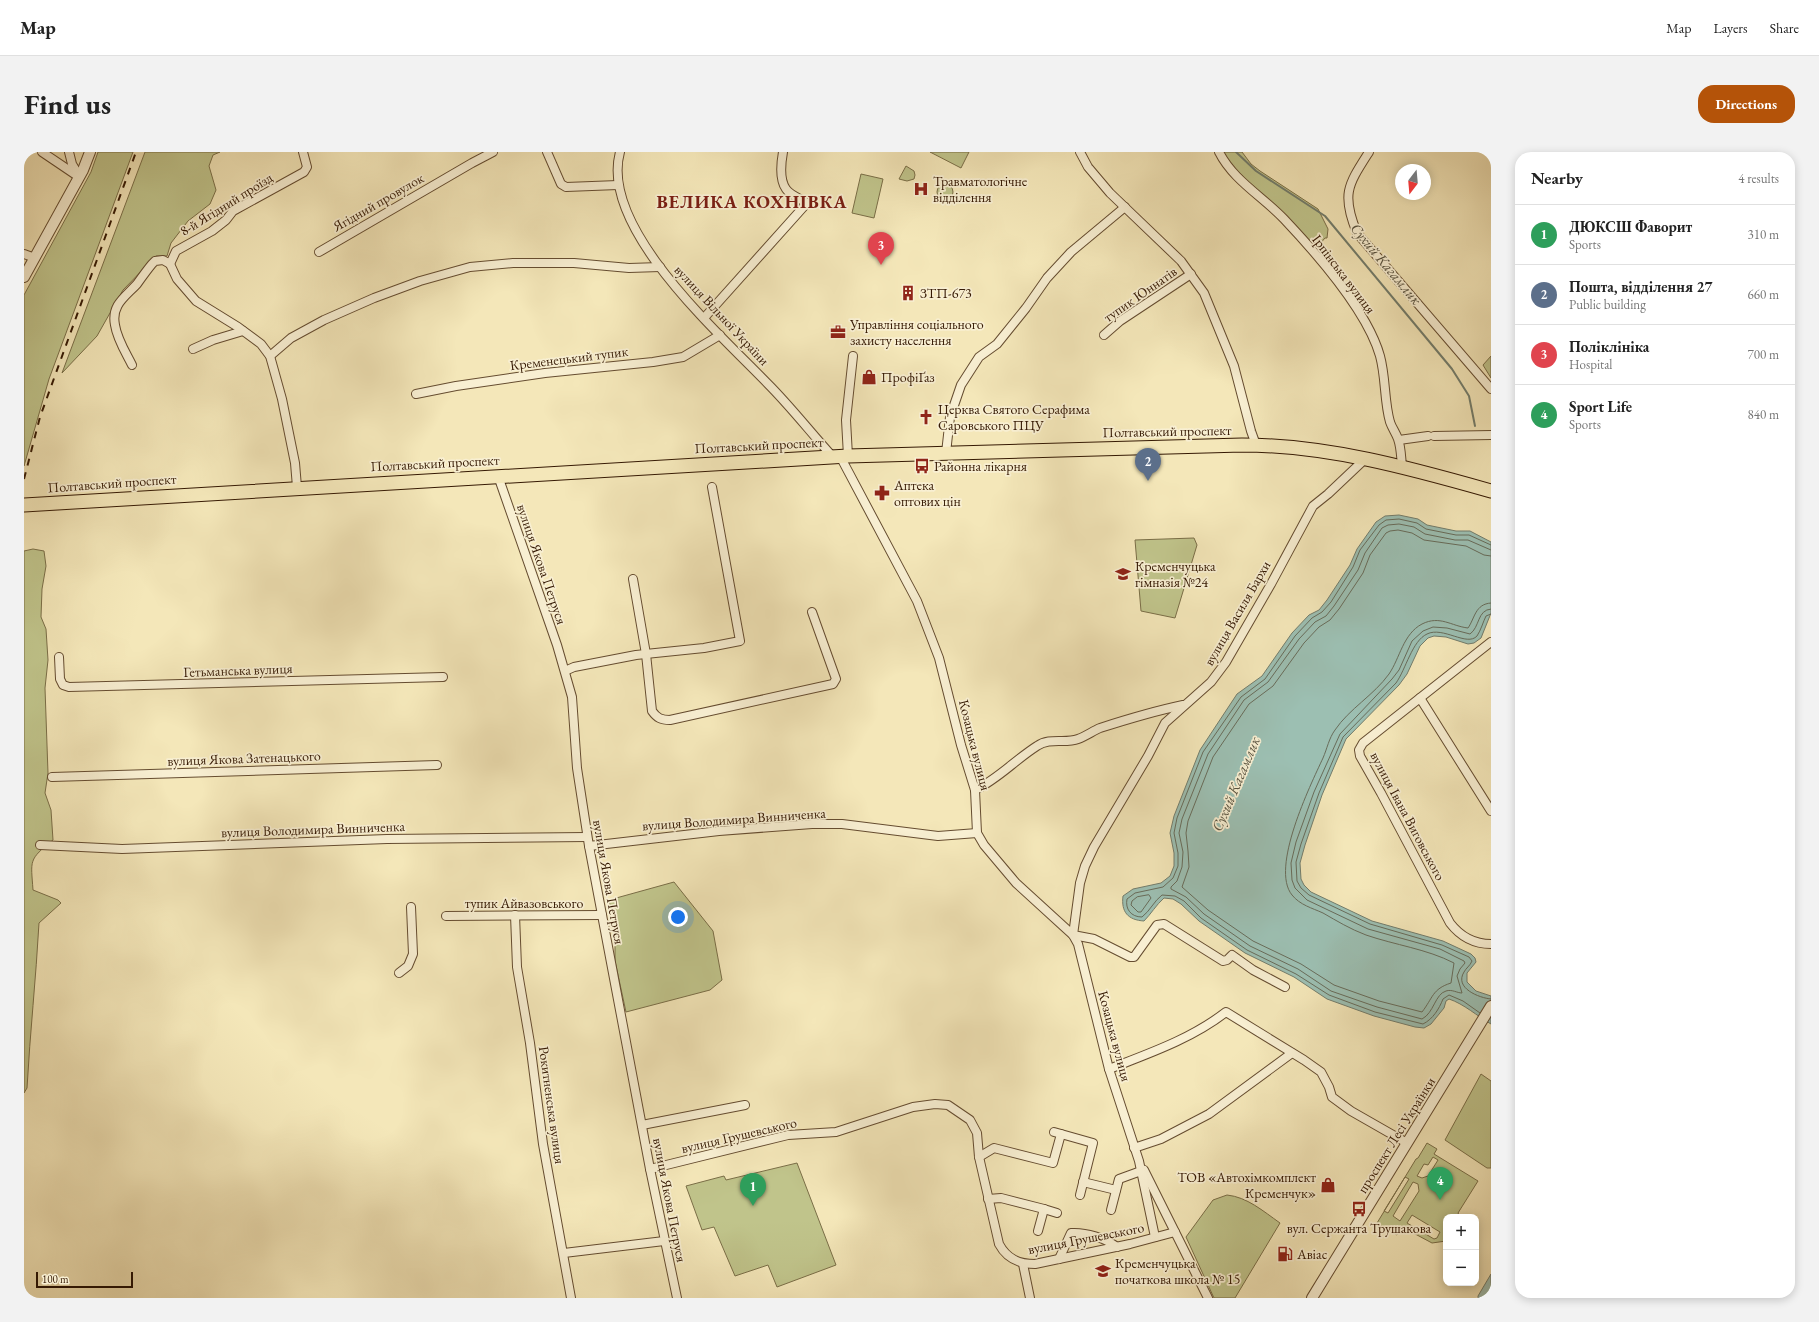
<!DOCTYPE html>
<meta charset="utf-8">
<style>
:root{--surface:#fff;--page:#f2f2f2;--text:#222;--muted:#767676;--line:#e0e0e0;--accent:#b45309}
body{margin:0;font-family:"EB Garamond",serif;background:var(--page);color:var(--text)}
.controls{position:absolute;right:12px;bottom:12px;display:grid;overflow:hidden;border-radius:8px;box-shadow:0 2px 10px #0003}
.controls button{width:36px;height:36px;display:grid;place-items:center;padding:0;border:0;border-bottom:1px solid var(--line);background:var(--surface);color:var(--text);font:20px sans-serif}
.compass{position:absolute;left:1371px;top:12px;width:36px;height:36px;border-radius:50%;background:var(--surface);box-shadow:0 2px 10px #0003;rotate:196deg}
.scale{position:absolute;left:12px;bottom:10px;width:97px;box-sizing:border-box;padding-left:4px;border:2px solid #351903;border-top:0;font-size:11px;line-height:14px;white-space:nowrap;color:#351903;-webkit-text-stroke:3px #f8efd2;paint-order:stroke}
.you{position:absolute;left:654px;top:765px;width:14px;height:14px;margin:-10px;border:3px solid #fff;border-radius:50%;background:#1a73e8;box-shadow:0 0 0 6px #1a73e833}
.badge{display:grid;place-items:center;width:26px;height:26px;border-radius:50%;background:var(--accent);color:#fff;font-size:13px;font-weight:700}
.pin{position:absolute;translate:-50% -33px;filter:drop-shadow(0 1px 2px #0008)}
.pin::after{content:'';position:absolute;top:21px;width:14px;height:12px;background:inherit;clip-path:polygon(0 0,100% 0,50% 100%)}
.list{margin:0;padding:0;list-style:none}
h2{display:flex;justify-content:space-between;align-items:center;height:52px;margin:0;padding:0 16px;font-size:17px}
h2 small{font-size:13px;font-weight:400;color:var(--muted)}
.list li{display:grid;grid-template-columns:26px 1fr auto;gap:12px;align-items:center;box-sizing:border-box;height:60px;padding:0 16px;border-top:1px solid var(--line)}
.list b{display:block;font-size:15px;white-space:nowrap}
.list p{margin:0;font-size:13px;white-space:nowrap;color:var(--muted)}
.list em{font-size:13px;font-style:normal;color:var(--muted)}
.map{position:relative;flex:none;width:1467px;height:1146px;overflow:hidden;border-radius:16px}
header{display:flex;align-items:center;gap:24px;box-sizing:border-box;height:56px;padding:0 20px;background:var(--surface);border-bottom:1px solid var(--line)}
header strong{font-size:19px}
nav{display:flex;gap:22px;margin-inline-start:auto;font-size:14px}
.intro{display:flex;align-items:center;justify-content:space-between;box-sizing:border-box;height:96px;padding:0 24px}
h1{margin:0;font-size:28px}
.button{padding:10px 18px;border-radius:16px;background:var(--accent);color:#fff;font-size:14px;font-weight:700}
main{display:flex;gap:24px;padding:0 24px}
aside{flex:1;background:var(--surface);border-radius:16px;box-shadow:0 2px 10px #0003}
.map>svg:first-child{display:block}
.green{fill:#c0c48b;stroke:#7a6e47;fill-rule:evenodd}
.water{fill:#9cbfb2;stroke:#737d6c}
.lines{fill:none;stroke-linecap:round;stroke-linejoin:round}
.shore{stroke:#686c5a;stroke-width:1}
.stream{stroke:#737d6c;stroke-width:2}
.minor-casing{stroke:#654c30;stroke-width:10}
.tertiary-casing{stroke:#654c30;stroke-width:12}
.trunk-casing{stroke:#351903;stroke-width:15}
.minor{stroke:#f8efd2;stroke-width:8}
.tertiary{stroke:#f8efd2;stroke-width:10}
.trunk{stroke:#f4e7b9;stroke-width:13}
.rail{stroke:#351903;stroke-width:2;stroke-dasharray:7 7;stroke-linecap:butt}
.labels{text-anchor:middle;stroke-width:3.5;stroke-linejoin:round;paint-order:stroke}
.poi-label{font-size:14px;fill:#351903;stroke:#f8efd2;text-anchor:start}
.street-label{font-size:14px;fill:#351903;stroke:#f8efd2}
.water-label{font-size:15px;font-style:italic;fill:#595340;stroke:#f8efd2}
.district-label{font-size:18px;font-weight:bold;letter-spacing:1px;fill:#7a1f14;stroke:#f8efd2}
</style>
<header>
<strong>Map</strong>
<nav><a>Map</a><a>Layers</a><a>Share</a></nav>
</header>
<div class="intro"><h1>Find us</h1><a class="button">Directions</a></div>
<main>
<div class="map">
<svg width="1467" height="1146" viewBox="0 0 1467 1146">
<rect width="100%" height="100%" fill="#f4e7b9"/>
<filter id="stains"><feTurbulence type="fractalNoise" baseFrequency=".005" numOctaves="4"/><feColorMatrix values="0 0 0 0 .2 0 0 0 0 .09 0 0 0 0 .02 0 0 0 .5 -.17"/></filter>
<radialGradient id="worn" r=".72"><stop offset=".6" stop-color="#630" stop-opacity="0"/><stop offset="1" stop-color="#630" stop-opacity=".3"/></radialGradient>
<!-- green -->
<g class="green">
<path d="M74 0H109L25 227 0 314V143L67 20Z"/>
<path d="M121 0H196L189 3 185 14 192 38 186 52 164 69 147 91 143 104H132L99 138 73 184 38 221Z"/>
<path d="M906 0H945L937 16Z"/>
<path d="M1198 0H1218L1227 12 1236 19 1294 57 1304 77 1303 86H1301L1295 93 1282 90 1204 10Z"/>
<path d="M882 14 890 19 891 23 890 27 883 29 875 27Z"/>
<path d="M837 22 859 27 850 66 828 61Z"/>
<circle cx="921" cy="40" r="8"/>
<path d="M1467 204V226L1459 213Z"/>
<path d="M1170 386 1173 393 1151 466 1117 459 1111 388Z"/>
<path d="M9 397 20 399 22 414 18 437 17 465 22 477 24 508 21 536 24 621 21 641 27 658 29 688C4 708 7 708 9 738L34 748 37 751 15 771C12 826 6 881 3 936L0 941V399Z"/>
<path d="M650 730 689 779 698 828 686 838 602 860 591 809V781L585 748Z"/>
<path d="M1457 922 1467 929V1016H1463L1421 988Z"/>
<path d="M1403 991 1413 997 1410 1002 1454 1029 1434 1061 1436 1065H1422V1089L1408 1091 1380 1076 1377 1077 1373 1083 1353 1071 1392 1007 1394 1006ZM1409 1005 1414 1008 1404 1024 1398 1026 1393 1024 1400 1012 1404 1013ZM1381 1025 1385 1027 1364 1061 1360 1059ZM1389 1030 1394 1032 1395 1039 1376 1069 1369 1064ZM1388 1063 1416 1080 1413 1086 1410 1087 1383 1071Z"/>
<path d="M773 1011 812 1113 753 1135 744 1113 711 1124 690 1075 678 1078 662 1034 700 1024 702 1028Z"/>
<path d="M1203 1043C1223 1045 1239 1059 1256 1071L1211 1146H1190L1162 1085 1189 1048Z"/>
</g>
<!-- water -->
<g class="water">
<path d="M1375 363 1394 367 1403 373 1432 379H1446L1467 390V461L1457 486 1450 491 1444 492 1422 485 1410 484 1404 486 1396 494 1383 522 1375 533 1322 587 1298 643 1281 693 1276 711 1277 727 1280 733 1287 740 1348 769 1419 789 1447 802 1451 806 1452 810 1443 821V830L1452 839 1467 844V872C1453 864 1440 852 1425 847L1422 849 1420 856 1407 872 1400 876 1391 875 1350 864 1303 847 1270 825 1221 801 1175 769 1157 752 1149 747 1140 746C1132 753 1127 762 1120 769 1104 768 1097 760 1099 744L1109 737 1137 731 1146 724 1150 714V701L1146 681 1150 664 1176 598 1213 542 1238 524 1268 481 1285 463 1295 458 1303 448 1326 413 1333 397 1352 370 1361 364Z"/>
<path d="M1467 1122V1146H1454V1144Z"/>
</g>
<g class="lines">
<!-- shore -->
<g class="shore">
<path d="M1467 398 1444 388H1431L1401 382 1390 375 1375 372 1364 373 1358 376 1341 401 1334 418 1310 454 1302 464 1291 470 1275 487 1244 530 1220 548 1184 602 1158 667 1155 681 1159 700 1158 715 1153 729 1147 735V737L1162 745 1180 762 1226 794 1274 817 1307 839 1353 855 1398 867C1410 861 1411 842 1422 839 1428 837 1433 841 1438 841L1433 824 1436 817 1441 811 1440 809 1416 797 1344 777 1283 748 1271 736 1268 728 1267 711 1272 690 1290 640 1316 582 1368 527 1375 518 1388 489 1399 479 1409 475 1423 476 1446 482C1456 475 1453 458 1467 457"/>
<path d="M1467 404 1460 403 1442 394 1400 388 1388 381 1374 378 1366 379 1362 381 1346 403 1339 421 1315 457 1306 468 1295 475 1280 491 1249 534 1225 552 1189 605 1164 669 1162 681 1164 699 1165 715 1158 735 1184 758 1229 789 1277 812 1310 833 1355 849 1398 860C1409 846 1408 837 1427 831L1430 811C1403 797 1371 793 1342 783 1326 777 1313 769 1299 761 1288 756 1276 753 1268 743 1246 716 1286 634 1299 606 1303 597 1305 586 1311 578 1325 557 1350 543 1365 522 1376 506 1379 482 1398 472 1416 463 1427 474 1444 476 1451 466 1451 452 1467 451"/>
<path d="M1467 462 1462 464C1459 470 1457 478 1453 484 1443 495 1419 474 1403 482 1388 489 1382 517 1372 531L1319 585 1295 641 1277 692 1272 710 1273 729 1277 736 1285 743 1346 772 1418 793 1445 805 1448 809C1446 814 1442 816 1440 820 1430 836 1455 846 1467 847"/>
<path d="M1125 743 1127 746 1117 760H1114L1107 753 1108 749 1113 745Z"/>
<path d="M1456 861 1439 849 1425 843 1419 847C1415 857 1409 867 1399 872L1351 860 1305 843 1272 822 1223 798 1177 766 1160 749 1151 744 1138 743C1130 749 1126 759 1118 765 1107 765 1101 757 1103 747L1111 741 1139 735 1149 726 1154 714V701L1150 681 1153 666 1179 600 1217 545 1241 527 1271 484 1288 466 1298 460 1307 450 1329 415 1336 398 1355 373 1362 368 1375 367 1393 371 1402 377 1432 383H1445L1467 393"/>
</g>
<!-- stream -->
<path class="stream" d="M1212 0 1232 19 1301 64 1428 217 1445 244 1451 274"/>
<!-- minor casing -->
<g class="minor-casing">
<g id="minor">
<path d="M18 0 55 25"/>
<path d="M45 0 48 12 54 22"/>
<path d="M523 0 537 32 542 35 594 33"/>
<path d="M596 0C575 76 696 182 744 232 767 255 787 281 809 305"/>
<path d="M1056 0 1064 15 1086 41 1157 109 1180 141 1210 214 1227 279 1232 293"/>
<path d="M1195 0C1209 28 1238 44 1260 67 1293 102 1343 158 1356 204 1362 226 1360 249 1366 270 1368 276 1372 281 1374 287 1377 295 1377 305 1378 314"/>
<path d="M1345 0C1324 33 1317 42 1333 81L1467 237"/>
<path d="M295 100 448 11 469 0"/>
<path d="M0 102 11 106"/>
<path d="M146 112 152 99 188 79 202 68 209 59 280 20 283 15 279 0"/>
<path d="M680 166 783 51C777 47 766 43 762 37 755 27 757 11 759 0"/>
<path d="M1080 183 1096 169 1167 122"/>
<path d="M169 197 189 188 219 179"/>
<path d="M246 204 267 186 300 168 350 146 396 129 446 115 489 111H550L605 116 636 115"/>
<path d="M108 213C102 201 93 187 91 173 87 153 101 145 113 132 118 125 123 118 128 112L131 109 139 108 146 112 153 127 172 149 214 175 237 192 246 204 258 247 271 311 273 335"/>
<path d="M392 242 432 234 521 221 629 210 659 205 696 183"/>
<path d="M1410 284 1467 283"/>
<path d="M1375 288 1404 284"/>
<path d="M922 301 926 265 937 233 955 205 973 192 1002 156 1023 126 1047 100 1101 55"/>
<path d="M816 304 893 449 915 506 937 593 951 638 953 681 960 693 992 731 1038 773 1049 783 1054 792 1085 917 1115 1009 1131 1085"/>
<path d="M824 304 822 268 829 204"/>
<path d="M474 324 533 493 548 545 553 616 565 694 626 1017 653 1146"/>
<path d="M609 427 622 502 628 559C633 566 637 568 646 568L809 532 812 527 788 460"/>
<path d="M1467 490 1339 591 1335 598 1336 604 1357 641 1426 771C1436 784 1450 792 1467 792"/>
<path d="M35 505 36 527 39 533 45 535 419 525"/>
<path d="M541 519 550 515 612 503 680 496 716 489 688 335"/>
<path d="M1396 546 1467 659"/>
<path d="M28 625 413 613"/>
<path d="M951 638C974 627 991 608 1013 594 1026 585 1041 592 1054 587 1062 584 1069 579 1076 576 1104 567 1131 559 1159 553"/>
<path d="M16 693 98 697 363 687 563 685"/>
<path d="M565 694 695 679 788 672H818L914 684 953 681"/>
<path d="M491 763 493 815 506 891 519 992 547 1146"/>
<path d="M422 764 578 763"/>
<path d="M375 821 384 814 389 802 387 755"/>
<path d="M1261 835 1229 818 1208 803 1203 808 1199 809 1140 772 1133 773 1110 805H1106L1070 787 1049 783 1056 731 1061 714 1070 695 1124 604 1141 571 1187 530 1202 510 1247 432 1289 354 1304 342 1341 307"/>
<path d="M1085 917C1126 901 1167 887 1202 860L1280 908 1297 920 1305 935 1308 945 1327 959 1383 991"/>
<path d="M618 973 721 953"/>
<path d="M1030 980 1069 991 1056 1043"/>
<path d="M1110 996 1137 987 1185 962 1268 901"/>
<path d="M955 1005 970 996 1029 1011 1037 982"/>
<path d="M626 1017 764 983 812 980 889 955 911 952 924 953 946 968 953 981 955 1005 975 1092C983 1107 995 1112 1011 1112L1106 1092 1151 1080"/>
<path d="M1120 1018 1184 1146"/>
<path d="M1059 1030 1092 1038"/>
<path d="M964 1047 977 1046 1020 1057 1014 1079"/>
<path d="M1020 1057 1033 1061"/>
<path d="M1087 1058 1095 1027 1117 1019"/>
<path d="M540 1101 640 1089"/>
<path d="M1035 1107 1047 1081C1062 1080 1081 1086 1093 1095"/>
<path d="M999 1112 1006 1146"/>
</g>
</g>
<!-- tertiary casing -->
<g class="tertiary-casing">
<g id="tertiary">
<path d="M0 125 59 18 66 0"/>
<path d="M1288 1146 1467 854"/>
</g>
</g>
<!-- trunk casing -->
<g class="trunk-casing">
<path id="trunk" d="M0 353 824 304 1218 293C1303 293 1386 316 1467 339"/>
</g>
<!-- minor -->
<use href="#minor" class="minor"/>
<!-- tertiary -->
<use href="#tertiary" class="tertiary"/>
<!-- trunk -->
<use href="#trunk" class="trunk"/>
<!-- rail -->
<path class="rail" d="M0 327 16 265 112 0"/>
</g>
<!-- icons -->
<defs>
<g id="hospital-bare" transform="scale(1.2)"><path d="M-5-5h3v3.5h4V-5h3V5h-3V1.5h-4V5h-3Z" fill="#8f2418" stroke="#f8efd2" stroke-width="2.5" paint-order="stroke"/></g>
<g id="building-bare" transform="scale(1.2)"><path d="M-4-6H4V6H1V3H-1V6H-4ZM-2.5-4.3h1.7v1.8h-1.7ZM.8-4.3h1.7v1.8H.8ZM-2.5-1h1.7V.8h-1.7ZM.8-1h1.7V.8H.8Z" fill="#8f2418" stroke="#f8efd2" stroke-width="2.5" paint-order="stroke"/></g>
<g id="office-bare" transform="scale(1.2)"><path d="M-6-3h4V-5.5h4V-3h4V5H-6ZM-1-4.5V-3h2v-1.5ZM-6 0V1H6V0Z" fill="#8f2418" stroke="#f8efd2" stroke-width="2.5" paint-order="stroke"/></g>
<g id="shop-bare" transform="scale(1.2)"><path d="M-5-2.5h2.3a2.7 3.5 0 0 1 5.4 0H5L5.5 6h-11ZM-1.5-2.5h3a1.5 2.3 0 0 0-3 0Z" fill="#8f2418" stroke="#f8efd2" stroke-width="2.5" paint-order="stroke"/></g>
<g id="church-bare" transform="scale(1.2)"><path d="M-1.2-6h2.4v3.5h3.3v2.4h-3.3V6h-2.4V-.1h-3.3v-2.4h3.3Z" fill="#8f2418" stroke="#f8efd2" stroke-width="2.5" paint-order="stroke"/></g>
<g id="bus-bare" transform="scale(1.2)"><path d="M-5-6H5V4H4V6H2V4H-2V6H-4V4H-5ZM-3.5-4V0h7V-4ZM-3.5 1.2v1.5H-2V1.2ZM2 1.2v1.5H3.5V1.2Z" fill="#8f2418" stroke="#f8efd2" stroke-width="2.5" paint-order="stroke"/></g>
<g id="pharmacy-bare" transform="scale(1.2)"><path d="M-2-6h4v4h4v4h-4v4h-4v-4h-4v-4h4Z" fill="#8f2418" stroke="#f8efd2" stroke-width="2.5" paint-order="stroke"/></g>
<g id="school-bare" transform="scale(1.2)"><path d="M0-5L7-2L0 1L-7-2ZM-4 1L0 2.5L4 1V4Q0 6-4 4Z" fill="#8f2418" stroke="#f8efd2" stroke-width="2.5" paint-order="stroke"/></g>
<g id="fuel-bare" transform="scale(1.2)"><path d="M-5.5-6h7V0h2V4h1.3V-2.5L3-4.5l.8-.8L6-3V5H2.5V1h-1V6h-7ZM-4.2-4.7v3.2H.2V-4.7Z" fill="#8f2418" stroke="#f8efd2" stroke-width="2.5" paint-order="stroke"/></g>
</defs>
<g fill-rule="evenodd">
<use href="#hospital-bare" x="897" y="37"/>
<use href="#building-bare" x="884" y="141"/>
<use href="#office-bare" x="814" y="180"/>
<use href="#shop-bare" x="845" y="225"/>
<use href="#church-bare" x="902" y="265"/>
<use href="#bus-bare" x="898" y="314"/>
<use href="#pharmacy-bare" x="858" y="341"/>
<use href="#school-bare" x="1099" y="422"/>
<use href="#shop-bare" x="1304" y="1033"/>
<use href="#bus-bare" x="1335" y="1057"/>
<use href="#fuel-bare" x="1261" y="1102"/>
<use href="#school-bare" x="1079" y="1119"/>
</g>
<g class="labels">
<!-- poi labels -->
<g class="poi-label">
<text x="909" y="34">Травматологічне<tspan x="909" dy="16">відділення</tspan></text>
<text x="896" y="146">ЗТП-673</text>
<text x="826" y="177">Управління соціального<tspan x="826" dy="16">захисту населення</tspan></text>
<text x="857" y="230">ПрофіҐаз</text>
<text x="914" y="262">Церква Святого Серафима<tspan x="914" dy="16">Саровського ПЦУ</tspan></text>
<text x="910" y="319">Районна лікарня</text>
<text x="870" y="338">Аптека<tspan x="870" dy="16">оптових цін</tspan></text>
<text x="1111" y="419">Кременчуцька<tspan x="1111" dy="16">гімназія №24</tspan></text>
<text x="1292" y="1030" text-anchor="end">ТОВ «Автохімкомплект<tspan x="1292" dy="16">Кременчук»</tspan></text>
<text x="1335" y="1081" text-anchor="middle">вул. Сержанта Трушакова</text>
<text x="1273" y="1107">Авіас</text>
<text x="1091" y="1116">Кременчуцька<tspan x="1091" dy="16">початкова школа № 15</tspan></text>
</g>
<!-- street labels -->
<g class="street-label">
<text transform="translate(354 50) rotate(-30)" y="5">Ягідний провулок</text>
<text transform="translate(202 52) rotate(-32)" y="5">8-й Ягідний проїзд</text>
<text transform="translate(1320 122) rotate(53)" y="5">Ірпінська вулиця</text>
<text transform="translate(1116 142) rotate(-35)" y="5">тупик Юннатів</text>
<text transform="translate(698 163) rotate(47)" y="5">вулиця Вільної України</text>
<text transform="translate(545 206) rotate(-7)" y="5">Кременецький тупик</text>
<text transform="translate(1143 279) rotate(-1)" y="5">Полтавський проспект</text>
<text transform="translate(735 293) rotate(-3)" y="5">Полтавський проспект</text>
<text transform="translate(411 311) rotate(-3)" y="5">Полтавський проспект</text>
<text transform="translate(88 331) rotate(-4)" y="5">Полтавський проспект</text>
<text transform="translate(518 412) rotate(71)" y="5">вулиця Якова Петруся</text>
<text transform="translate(1213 461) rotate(-60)" y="5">вулиця Василя Бархи</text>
<text transform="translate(214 518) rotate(-2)" y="5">Гетьманська вулиця</text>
<text transform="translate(951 593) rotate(76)" y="5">Козацька вулиця</text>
<text transform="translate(220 606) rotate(-2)" y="5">вулиця Якова Затенацького</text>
<text transform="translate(1384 664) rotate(62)" y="5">вулиця Івана Виговського</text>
<text transform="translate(710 667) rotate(-4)" y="5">вулиця Володимира Винниченка</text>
<text transform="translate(289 677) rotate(-2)" y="5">вулиця Володимира Винниченка</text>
<text transform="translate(585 730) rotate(80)" y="5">вулиця Якова Петруся</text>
<text x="500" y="756">тупик Айвазовського</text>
<text transform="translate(1091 884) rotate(75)" y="5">Козацька вулиця</text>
<text transform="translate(528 953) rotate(82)" y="5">Рокитненська вулиця</text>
<text transform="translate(715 983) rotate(-13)" y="5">вулиця Грушевського</text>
<text transform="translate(1372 983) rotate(-58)" y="5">проспект Лесі Українки</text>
<text transform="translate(646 1048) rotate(79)" y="5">вулиця Якова Петруся</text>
<text transform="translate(1062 1086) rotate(-11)" y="5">вулиця Грушевського</text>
</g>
<!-- water labels -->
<g class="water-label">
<text transform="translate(1362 112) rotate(50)" y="5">Сухий Кагамлик</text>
<text transform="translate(1212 632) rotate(-67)" y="5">Сухий Кагамлик</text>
</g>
<!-- district labels -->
<g class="district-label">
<text x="728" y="56">ВЕЛИКА КОХНІВКА</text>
</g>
</g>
<rect width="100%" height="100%" filter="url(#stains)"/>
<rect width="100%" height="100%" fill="url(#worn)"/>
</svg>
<div class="controls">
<button>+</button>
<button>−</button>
</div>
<svg class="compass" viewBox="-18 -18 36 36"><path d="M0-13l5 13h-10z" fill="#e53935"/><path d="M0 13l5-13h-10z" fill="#767676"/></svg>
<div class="scale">100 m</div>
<div class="you"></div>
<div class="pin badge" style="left:729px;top:1054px;background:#2e9e5b">1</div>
<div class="pin badge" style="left:1124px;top:329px;background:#5c6f8a">2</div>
<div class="pin badge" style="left:857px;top:113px;background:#e0444e">3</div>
<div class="pin badge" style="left:1416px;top:1048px;background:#2e9e5b">4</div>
</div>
<aside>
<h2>Nearby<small>4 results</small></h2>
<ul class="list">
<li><span class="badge" style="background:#2e9e5b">1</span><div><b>ДЮКСШ Фаворит</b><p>Sports</p></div><em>310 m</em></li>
<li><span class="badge" style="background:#5c6f8a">2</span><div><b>Пошта, відділення 27</b><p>Public building</p></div><em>660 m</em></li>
<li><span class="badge" style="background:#e0444e">3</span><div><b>Поліклініка</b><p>Hospital</p></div><em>700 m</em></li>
<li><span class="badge" style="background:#2e9e5b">4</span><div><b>Sport Life</b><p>Sports</p></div><em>840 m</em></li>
</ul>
</aside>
</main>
